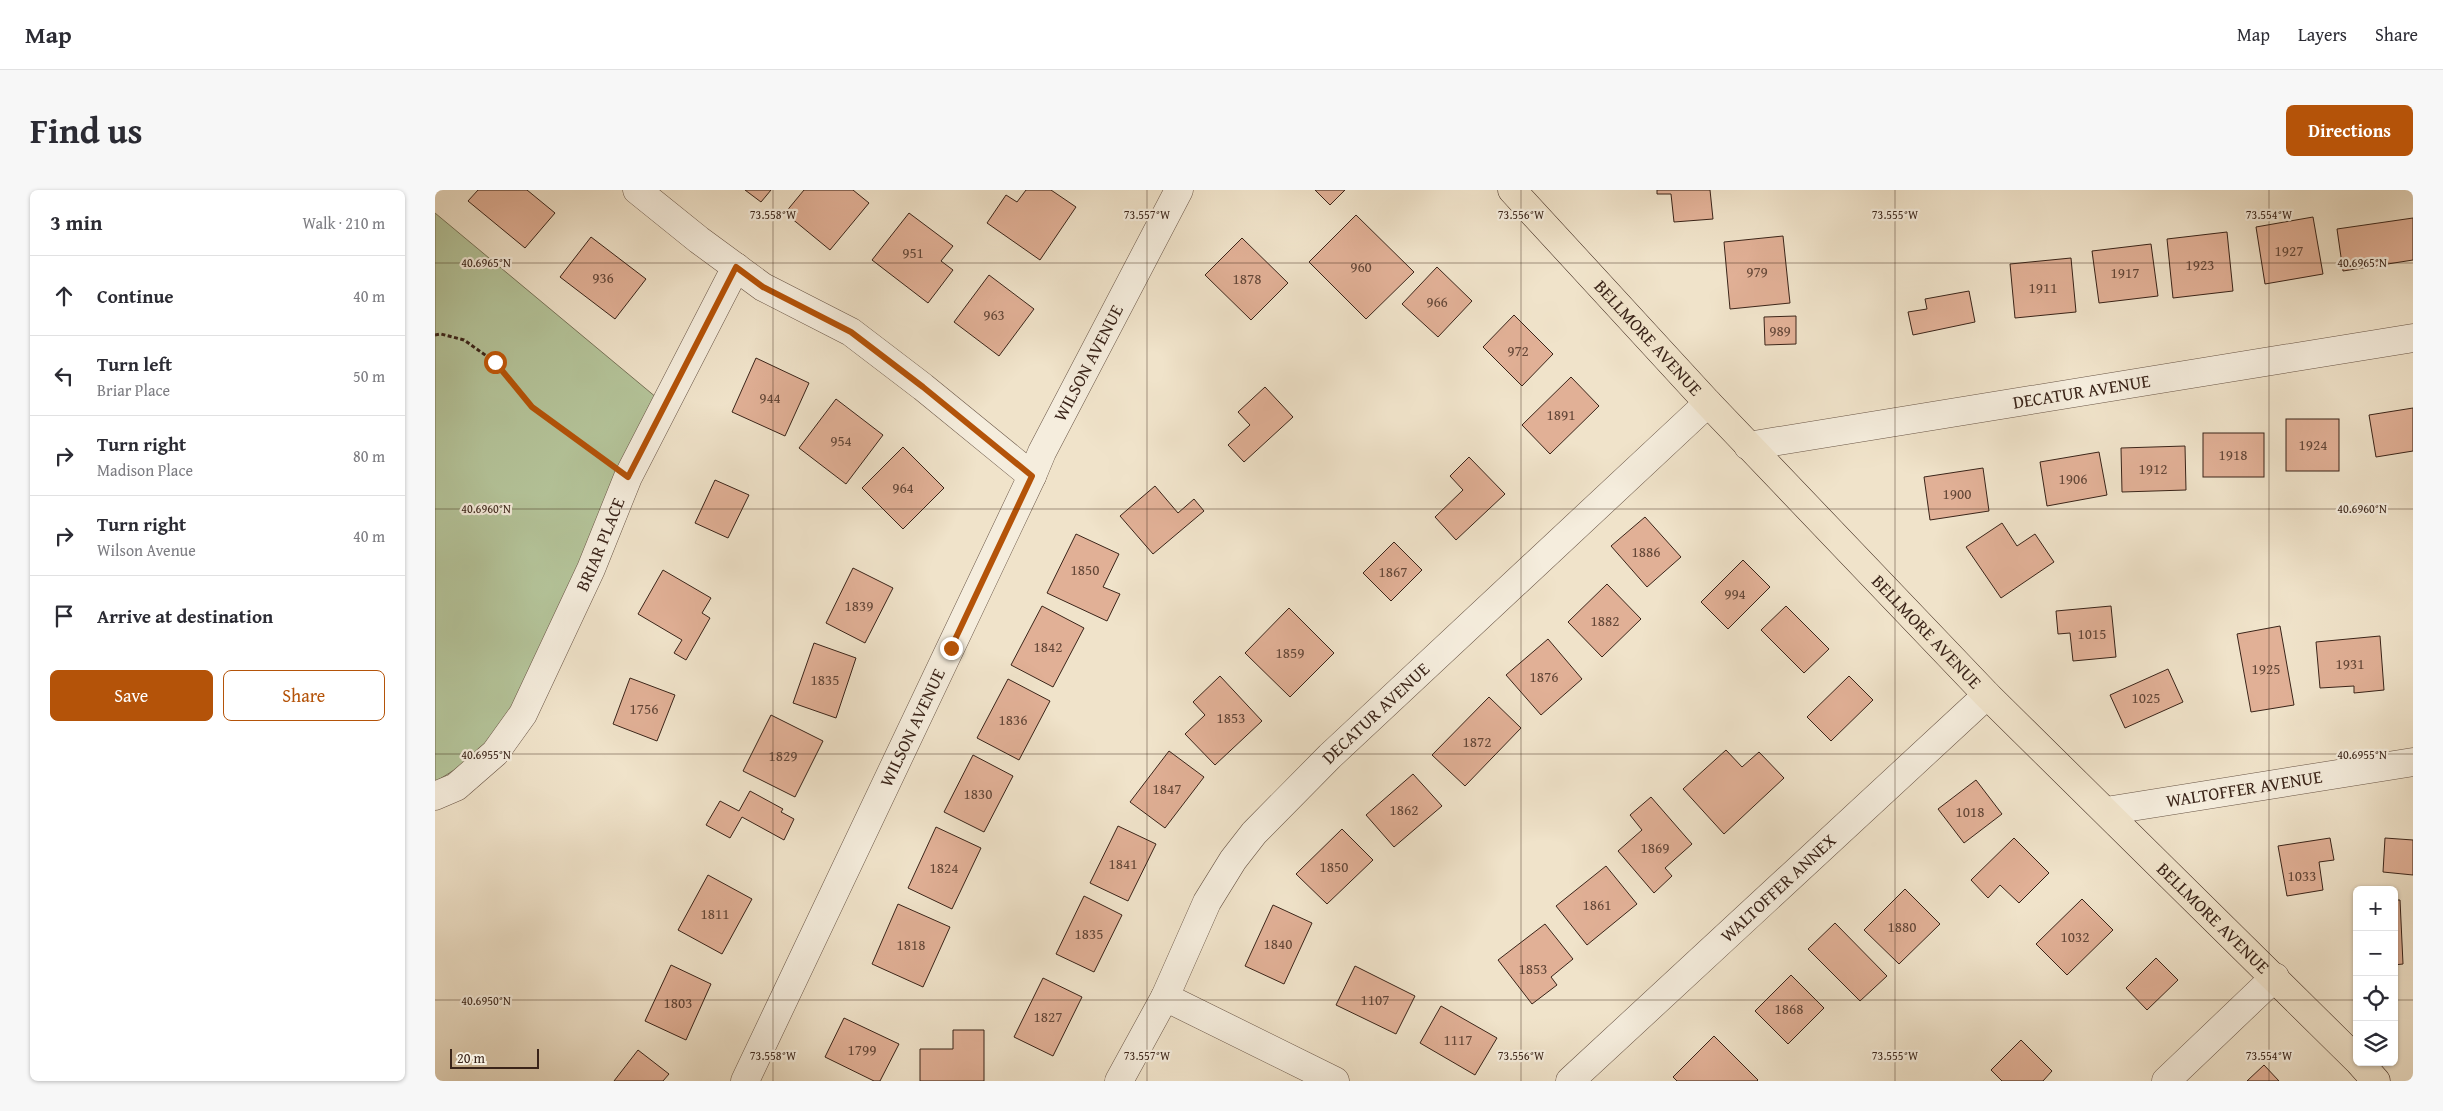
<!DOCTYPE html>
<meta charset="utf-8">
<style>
:root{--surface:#fff;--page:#f7f7f7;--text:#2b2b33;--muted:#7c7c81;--line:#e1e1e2;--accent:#b45309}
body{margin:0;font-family:"Gentium Book Plus",serif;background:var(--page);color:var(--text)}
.controls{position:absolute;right:15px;bottom:15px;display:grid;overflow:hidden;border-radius:8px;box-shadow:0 1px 4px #0004}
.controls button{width:45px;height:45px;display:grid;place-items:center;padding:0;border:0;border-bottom:1px solid var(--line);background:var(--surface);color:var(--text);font:25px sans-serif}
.scale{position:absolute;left:15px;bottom:12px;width:89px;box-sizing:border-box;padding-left:5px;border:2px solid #3a2419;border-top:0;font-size:14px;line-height:18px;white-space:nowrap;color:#3a2419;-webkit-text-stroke:4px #f5eddd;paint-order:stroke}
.stop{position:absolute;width:15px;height:15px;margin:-11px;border:4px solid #b45309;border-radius:50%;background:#fff}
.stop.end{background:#b45309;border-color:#fff;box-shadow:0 1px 5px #0008}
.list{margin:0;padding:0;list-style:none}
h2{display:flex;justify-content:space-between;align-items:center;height:65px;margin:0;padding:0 20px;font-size:21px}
h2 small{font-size:16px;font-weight:400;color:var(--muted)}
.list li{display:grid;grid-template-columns:32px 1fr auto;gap:15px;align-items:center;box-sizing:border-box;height:80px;padding:0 20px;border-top:1px solid var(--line)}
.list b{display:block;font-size:19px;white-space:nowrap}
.list p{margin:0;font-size:16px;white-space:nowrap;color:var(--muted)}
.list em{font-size:16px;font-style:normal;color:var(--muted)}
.actions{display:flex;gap:10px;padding:15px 20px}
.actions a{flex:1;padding:11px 0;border:1px solid var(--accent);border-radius:8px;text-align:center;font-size:18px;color:var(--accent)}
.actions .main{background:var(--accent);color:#fff}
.icon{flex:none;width:28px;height:28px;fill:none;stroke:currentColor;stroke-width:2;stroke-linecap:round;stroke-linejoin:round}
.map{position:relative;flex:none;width:1978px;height:891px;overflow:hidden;border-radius:8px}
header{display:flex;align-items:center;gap:30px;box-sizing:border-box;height:70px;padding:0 25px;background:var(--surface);border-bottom:1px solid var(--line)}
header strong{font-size:24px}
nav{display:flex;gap:28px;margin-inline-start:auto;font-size:18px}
.intro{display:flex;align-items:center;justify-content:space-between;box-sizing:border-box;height:120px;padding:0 30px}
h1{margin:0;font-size:35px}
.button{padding:12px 22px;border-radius:8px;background:var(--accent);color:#fff;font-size:18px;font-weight:700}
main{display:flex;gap:30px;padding:0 30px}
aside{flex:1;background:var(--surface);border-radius:8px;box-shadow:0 1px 4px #0004}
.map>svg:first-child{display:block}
.green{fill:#b5c59b;stroke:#78745a}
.building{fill:#e1b096;stroke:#3a2419}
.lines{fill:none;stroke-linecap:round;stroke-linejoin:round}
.minor-casing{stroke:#685445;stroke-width:29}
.major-casing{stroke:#3a2419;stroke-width:29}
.path{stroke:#3a2419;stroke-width:3;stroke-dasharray:4 2.5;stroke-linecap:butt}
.minor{stroke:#f5eddd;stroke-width:28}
.major{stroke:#f0e3ca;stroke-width:28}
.route{stroke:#b45309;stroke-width:6}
.ticks{fill:none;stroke:#3a2419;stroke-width:1;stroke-opacity:0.45}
.labels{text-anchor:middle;stroke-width:4.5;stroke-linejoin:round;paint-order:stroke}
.number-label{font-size:15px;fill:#644738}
.street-label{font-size:18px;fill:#3a2419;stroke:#f5eddd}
.ticks-label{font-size:12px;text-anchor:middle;fill:#3a2419;stroke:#f5eddd;stroke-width:4.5;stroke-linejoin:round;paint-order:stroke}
</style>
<header>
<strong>Map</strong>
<nav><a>Map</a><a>Layers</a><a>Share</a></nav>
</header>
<div class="intro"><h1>Find us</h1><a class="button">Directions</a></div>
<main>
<aside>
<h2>3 min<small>Walk · 210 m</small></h2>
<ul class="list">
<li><svg class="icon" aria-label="ahead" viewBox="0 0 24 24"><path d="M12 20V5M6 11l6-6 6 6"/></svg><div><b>Continue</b></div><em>40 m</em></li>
<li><svg class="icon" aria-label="left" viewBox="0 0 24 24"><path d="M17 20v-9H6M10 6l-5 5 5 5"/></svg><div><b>Turn left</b><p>Briar Place</p></div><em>50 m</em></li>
<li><svg class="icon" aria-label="right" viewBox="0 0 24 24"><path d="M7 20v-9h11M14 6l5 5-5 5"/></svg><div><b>Turn right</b><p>Madison Place</p></div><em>80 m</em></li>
<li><svg class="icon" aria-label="right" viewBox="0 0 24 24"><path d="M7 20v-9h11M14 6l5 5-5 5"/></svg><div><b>Turn right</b><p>Wilson Avenue</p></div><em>40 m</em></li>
<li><svg class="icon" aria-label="arrive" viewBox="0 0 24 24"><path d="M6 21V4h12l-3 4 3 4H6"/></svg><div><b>Arrive at destination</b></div></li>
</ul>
<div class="actions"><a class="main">Save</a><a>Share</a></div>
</aside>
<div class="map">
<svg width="1978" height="891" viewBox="0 0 1978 891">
<rect width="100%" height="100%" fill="#f0e3ca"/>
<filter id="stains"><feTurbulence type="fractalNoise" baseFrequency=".004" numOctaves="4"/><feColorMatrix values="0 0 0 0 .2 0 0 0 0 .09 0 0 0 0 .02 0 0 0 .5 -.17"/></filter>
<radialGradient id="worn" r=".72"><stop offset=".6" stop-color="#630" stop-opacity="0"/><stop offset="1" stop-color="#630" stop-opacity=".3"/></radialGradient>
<!-- green -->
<path class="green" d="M0 23 222 208 71 534 24 577 0 592Z"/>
<!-- building -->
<g class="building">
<path d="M43 0H92L120 23 90 58 33 11Z"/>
<path d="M310 0H336L326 12Z"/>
<path d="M369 0H418L434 13 395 60 350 23Z"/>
<path d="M591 0H616L641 17 605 70 552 33 571 5 582 12Z"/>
<path d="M880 0H910L895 15Z"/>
<path d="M1222 0H1275L1278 29 1239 32 1236 4H1222Z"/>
<path d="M474 23 518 56 506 71 518 80 493 113 437 70Z"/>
<path d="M921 25 979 82 931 129 874 72Z"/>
<path d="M1878 27 1888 84 1830 94 1821 37Z"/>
<path d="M1978 28V70L1908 81 1902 39Z"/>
<path d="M1792 42 1798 101 1738 108 1732 49Z"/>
<path d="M1348 46 1355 113 1295 119 1289 52Z"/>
<path d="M156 47 211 89 180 129 125 87Z"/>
<path d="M807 48 853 93 816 130 770 85Z"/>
<path d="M1716 54 1723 106 1664 113 1657 61Z"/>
<path d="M1636 68 1641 122 1580 128 1575 74Z"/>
<path d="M1002 77 1037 111 1003 147 967 114Z"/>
<path d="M554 85 599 119 564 166 519 132Z"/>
<path d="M1534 101 1540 132 1478 145 1473 122 1492 119 1490 109Z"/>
<path d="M1079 125 1118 164 1087 196 1048 157Z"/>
<path d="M1361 126V154L1330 155 1329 127Z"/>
<path d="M321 168 374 193 350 246 297 222Z"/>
<path d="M1136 187 1164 216 1115 264 1087 235Z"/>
<path d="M830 197 858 227 809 272 793 255 815 235 803 222Z"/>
<path d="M401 209 448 245 411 294 364 258Z"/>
<path d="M1978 218V261L1941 267 1934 225Z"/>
<rect x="1851" y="229" width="53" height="52"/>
<rect x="1768" y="243" width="61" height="44"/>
<path d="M1750 256 1751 300 1687 302 1686 258Z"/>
<path d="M468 257 509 298 468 339 427 298Z"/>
<path d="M1664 262 1672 305 1612 316 1605 272Z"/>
<path d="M1034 267 1070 304 1021 350 1000 327 1028 300 1015 286Z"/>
<path d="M1548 278 1554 321 1495 330 1489 287Z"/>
<path d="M280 290 314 305 293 348 260 333Z"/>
<path d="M720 296 743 323 759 309 769 321 718 364 685 326Z"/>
<path d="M1210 327 1246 367 1212 397 1176 356Z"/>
<path d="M1567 333 1582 356 1600 344 1619 372 1566 408 1531 357Z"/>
<path d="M641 344 684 364 668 397 685 404 672 431 612 403Z"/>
<path d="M959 352 987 380 956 411 928 383Z"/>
<path d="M1308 370 1335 397 1293 439 1266 412Z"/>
<path d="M418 378 458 398 430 453 391 433Z"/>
<path d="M228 380 276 408 267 423 275 428 251 470 239 463 247 450 203 424Z"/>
<path d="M1172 394 1206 429 1167 467 1133 432Z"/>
<path d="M607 416 649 438 618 497 576 475Z"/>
<path d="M1351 416 1394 459 1369 483 1326 440Z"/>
<path d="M1676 416 1681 467 1638 471 1635 443 1623 444 1621 421Z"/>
<path d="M854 418 899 463 855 507 810 463Z"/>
<path d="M1845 436 1859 515 1816 522 1802 444Z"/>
<path d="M1945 446 1949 500 1919 503V496L1885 498 1881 452Z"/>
<path d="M1113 449 1147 489 1106 525 1071 485Z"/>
<path d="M379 453 421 468 401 528 358 513Z"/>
<path d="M1733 479 1748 512 1690 538 1675 505Z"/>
<path d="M785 486 827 531 780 575 750 544 770 525 758 512Z"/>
<path d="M1414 486 1438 510 1396 551 1372 527Z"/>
<path d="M195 488 240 505 222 551 178 534Z"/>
<path d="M573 489 615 511 584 570 542 548Z"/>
<path d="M1054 507 1086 538 1030 596 997 565Z"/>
<path d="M336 525 388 551 360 607 308 581Z"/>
<path d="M1291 560 1307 577 1324 562 1349 588 1289 644 1248 599Z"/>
<path d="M734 561 769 587 730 638 695 612Z"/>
<path d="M538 565 578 586 549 642 509 622Z"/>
<path d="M978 584 1007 616 959 657 931 625Z"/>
<path d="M1541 590 1567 624 1529 653 1503 619Z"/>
<path d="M315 601 348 619 346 622 359 629 349 650 307 627 295 648 271 635 285 611 304 621Z"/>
<path d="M1216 607 1257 654 1230 678 1237 686 1219 703 1183 661 1207 640 1195 625Z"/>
<path d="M683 636 721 654 693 711 655 693Z"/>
<path d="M501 637 546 658 517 719 473 698Z"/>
<path d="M907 639 938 670 892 714 861 684Z"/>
<path d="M1579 648 1614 683 1584 713 1565 695 1553 708 1536 690Z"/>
<path d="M1895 648 1899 670 1884 672 1888 700 1852 706 1843 656Z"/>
<path d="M1950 648 1978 650V685L1948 682Z"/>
<path d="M1171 676 1202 714 1152 755 1121 716Z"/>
<path d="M273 685 317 709 287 764 243 740Z"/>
<path d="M1470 699 1505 734 1464 774 1429 740Z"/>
<path d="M649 706 687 725 659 782 621 764Z"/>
<path d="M1647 709 1678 740 1632 785 1601 754Z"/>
<path d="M1959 710H1965L1968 774 1959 775Z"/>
<path d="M463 714 515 737 488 797 437 774Z"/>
<path d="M838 715 877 733 849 794 810 776Z"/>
<path d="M1400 733 1452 786 1425 811 1373 759Z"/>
<path d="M1110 734 1138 769 1116 787 1122 795 1097 814 1063 770Z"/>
<path d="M1721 768 1743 790 1712 820 1691 798Z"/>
<path d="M236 775 276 794 251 850 210 831Z"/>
<path d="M920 776 980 806 961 844 901 815Z"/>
<path d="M1356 785 1389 818 1353 854 1320 821Z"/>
<path d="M608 788 647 807 618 866 579 847Z"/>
<path d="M1006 816 1062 848 1040 885 985 853Z"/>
<path d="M409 828 464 854 445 891H439L390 867Z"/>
<path d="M518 840H549V891H485V859H518Z"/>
<path d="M1279 846 1323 890 1322 891H1242L1238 887Z"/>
<path d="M1586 850 1617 881 1608 891H1567L1556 880Z"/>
<path d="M203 860 234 884 228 891H179Z"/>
<path d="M1829 875 1844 891H1812Z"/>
</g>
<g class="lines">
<!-- minor casing -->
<g class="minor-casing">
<g id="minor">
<path d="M202 0 264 50 328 97 416 142 488 197 597 286"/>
<path id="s1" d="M1313 256 1978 148"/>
<path id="s2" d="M0 606 21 597 60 563 88 524 156 379 193 287 301 77"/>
<path id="s3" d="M1671 621 1978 572"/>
<path d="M730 807 900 891"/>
<path id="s4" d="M310 891 597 286 607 262 744 0"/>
<path id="s5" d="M684 891 730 807 772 712 798 670 819 643 895 566 1273 213"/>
<path id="s6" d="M1135 891 1552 505"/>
<path d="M1731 891 1840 787"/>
</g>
</g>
<!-- major casing -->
<g class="major-casing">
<g id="major">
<path id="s7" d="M1077 0 1273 213 1552 505 1922 870"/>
<path d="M1924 872 1941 891"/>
</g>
</g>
<!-- path -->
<path class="path" d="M0 145 6 144 29 150 60 172 97 217 170 270"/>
<!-- minor -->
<use href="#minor" class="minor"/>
<!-- major -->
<use href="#major" class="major"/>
</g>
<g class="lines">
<!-- route -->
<path class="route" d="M60 172 97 217 193 287 301 77 328 97 416 142 488 197 597 286 516 458"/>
</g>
<!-- ticks -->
<path class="ticks" d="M338 0V891M712 0V891M1086 0V891M1460 0V891M1834 0V891M0 73H1978M0 319H1978M0 564H1978M0 810H1922M1959 810H1978"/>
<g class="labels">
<!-- number labels -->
<g class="number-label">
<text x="1854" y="66">1927</text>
<text x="478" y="68">951</text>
<text x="1765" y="80">1923</text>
<text x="926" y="82">960</text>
<text x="1322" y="87">979</text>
<text x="1690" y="88">1917</text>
<text x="168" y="93">936</text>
<text x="812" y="94">1878</text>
<text x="1608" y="103">1911</text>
<text x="1002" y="117">966</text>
<text x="559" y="130">963</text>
<text x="1345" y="146">989</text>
<text x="1083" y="166">972</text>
<text x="335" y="213">944</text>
<text x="1126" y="230">1891</text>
<text x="406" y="256">954</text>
<text x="1878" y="260">1924</text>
<text x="1798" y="270">1918</text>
<text x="1718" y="284">1912</text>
<text x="1638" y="294">1906</text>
<text x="468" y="303">964</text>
<text x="1522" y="309">1900</text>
<text x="1211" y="367">1886</text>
<text x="650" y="385">1850</text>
<text x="958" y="387">1867</text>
<text x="1300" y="409">994</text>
<text x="424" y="421">1839</text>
<text x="1170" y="436">1882</text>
<text x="1657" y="449">1015</text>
<text x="613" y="462">1842</text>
<text x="855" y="468">1859</text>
<text x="1915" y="479">1931</text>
<text x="1831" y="484">1925</text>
<text x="1109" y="492">1876</text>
<text x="390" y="495">1835</text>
<text x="1711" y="513">1025</text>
<text x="209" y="524">1756</text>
<text x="796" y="533">1853</text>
<text x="578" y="535">1836</text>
<text x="1042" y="557">1872</text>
<text x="348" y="571">1829</text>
<text x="732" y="604">1847</text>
<text x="543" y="609">1830</text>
<text x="969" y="625">1862</text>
<text x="1535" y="627">1018</text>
<text x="1220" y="663">1869</text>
<text x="688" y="679">1841</text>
<text x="899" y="682">1850</text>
<text x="509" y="683">1824</text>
<text x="1867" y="691">1033</text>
<text x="1162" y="720">1861</text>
<text x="280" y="729">1811</text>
<text x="1467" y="742">1880</text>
<text x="654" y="749">1835</text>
<text x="1640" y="752">1032</text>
<text x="843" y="759">1840</text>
<text x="476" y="760">1818</text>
<text x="1098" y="784">1853</text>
<text x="940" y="815">1107</text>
<text x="243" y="818">1803</text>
<text x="1354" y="824">1868</text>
<text x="613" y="832">1827</text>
<text x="1023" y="855">1117</text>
<text x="427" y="865">1799</text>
</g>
<!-- street labels -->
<g class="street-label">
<text dy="6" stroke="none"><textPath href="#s7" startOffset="201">BELLMORE AVENUE</textPath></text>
<text dy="6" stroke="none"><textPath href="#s4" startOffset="796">WILSON AVENUE</textPath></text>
<text dy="6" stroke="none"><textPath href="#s1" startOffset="338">DECATUR AVENUE</textPath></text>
<text dy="6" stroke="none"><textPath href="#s2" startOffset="309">BRIAR PLACE</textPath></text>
<text dy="6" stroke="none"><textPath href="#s7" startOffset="606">BELLMORE AVENUE</textPath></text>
<text dy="6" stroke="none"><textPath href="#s5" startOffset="454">DECATUR AVENUE</textPath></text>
<text dy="6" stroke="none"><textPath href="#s4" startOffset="391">WILSON AVENUE</textPath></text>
<text dy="6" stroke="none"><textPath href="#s3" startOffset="140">WALTOFFER AVENUE</textPath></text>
<text dy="6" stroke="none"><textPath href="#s6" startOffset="284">WALTOFFER ANNEX</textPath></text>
<text dy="6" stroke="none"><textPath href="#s7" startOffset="1011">BELLMORE AVENUE</textPath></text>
</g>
</g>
<g class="ticks-label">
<text x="338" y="29">73.558°W</text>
<text x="712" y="29">73.557°W</text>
<text x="1086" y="29">73.556°W</text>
<text x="1460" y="29">73.555°W</text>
<text x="1834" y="29">73.554°W</text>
<text x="51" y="77">40.6965°N</text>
<text x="1927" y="77">40.6965°N</text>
<text x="51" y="323">40.6960°N</text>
<text x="1927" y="323">40.6960°N</text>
<text x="51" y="569">40.6955°N</text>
<text x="1927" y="569">40.6955°N</text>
<text x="51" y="815">40.6950°N</text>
<text x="338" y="870">73.558°W</text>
<text x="712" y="870">73.557°W</text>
<text x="1086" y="870">73.556°W</text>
<text x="1460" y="870">73.555°W</text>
<text x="1834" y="870">73.554°W</text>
</g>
<rect width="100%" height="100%" filter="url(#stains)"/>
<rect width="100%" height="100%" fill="url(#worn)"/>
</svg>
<div class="controls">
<button>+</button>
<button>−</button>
<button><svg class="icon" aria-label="locate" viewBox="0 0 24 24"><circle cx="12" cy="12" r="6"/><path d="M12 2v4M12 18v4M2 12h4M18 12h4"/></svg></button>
<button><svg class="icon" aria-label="layers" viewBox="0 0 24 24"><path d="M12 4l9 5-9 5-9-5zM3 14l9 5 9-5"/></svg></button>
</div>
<div class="scale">20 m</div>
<div class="stop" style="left:60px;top:172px"></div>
<div class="stop end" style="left:516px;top:458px"></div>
</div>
</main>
